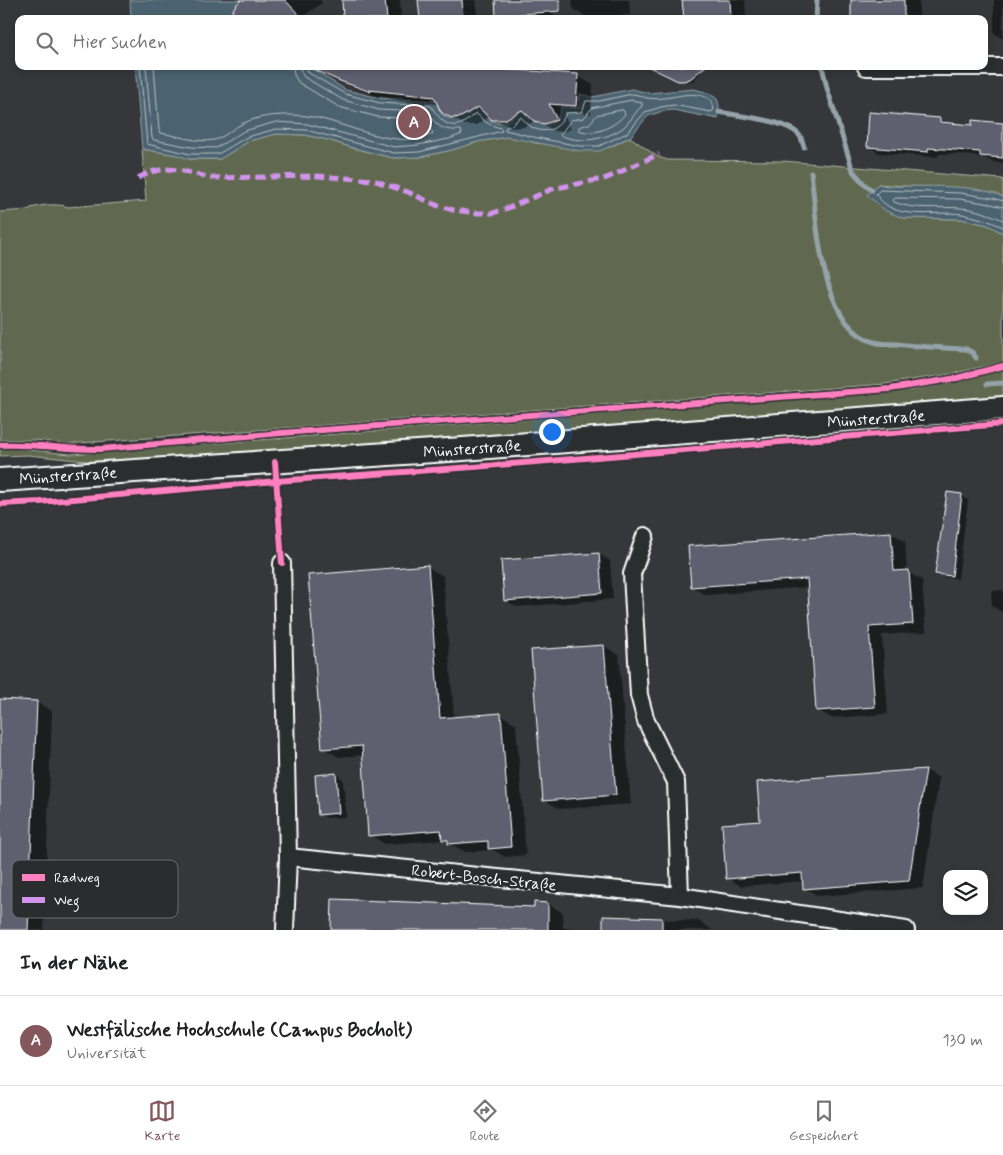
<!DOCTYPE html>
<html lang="de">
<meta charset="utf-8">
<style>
:root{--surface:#fff;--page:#f2f2f2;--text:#202124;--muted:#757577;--line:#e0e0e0;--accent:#84575d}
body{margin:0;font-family:Mynerve,sans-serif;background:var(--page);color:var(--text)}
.controls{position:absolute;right:15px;bottom:15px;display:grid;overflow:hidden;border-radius:10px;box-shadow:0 2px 8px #0003}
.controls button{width:45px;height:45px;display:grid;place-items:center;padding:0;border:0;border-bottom:1px solid var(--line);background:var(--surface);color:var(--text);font:25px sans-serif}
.you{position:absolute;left:551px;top:431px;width:18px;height:18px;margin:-12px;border:4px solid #fff;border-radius:50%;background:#1a73e8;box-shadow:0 0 0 8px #1a73e833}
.badge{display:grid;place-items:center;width:32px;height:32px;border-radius:50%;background:var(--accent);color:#fff;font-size:16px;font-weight:700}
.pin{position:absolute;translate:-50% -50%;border:2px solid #fff;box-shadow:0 1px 5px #0006}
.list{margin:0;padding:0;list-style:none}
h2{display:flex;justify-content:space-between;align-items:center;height:65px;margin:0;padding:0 20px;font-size:21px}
h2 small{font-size:16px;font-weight:400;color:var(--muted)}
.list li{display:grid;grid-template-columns:32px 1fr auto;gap:15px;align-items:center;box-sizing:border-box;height:90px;padding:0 20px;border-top:1px solid var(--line)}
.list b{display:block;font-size:19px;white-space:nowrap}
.list p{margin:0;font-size:16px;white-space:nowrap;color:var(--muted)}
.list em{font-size:16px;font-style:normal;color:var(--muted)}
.icon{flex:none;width:28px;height:28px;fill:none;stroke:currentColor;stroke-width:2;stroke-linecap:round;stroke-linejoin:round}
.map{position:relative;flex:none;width:1003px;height:930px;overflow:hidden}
.search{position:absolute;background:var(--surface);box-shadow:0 2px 8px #0003;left:15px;right:15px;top:15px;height:55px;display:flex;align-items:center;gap:12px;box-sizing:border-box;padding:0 18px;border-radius:10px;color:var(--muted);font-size:19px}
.sheet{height:155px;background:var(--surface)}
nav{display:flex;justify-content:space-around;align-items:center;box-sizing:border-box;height:70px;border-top:1px solid var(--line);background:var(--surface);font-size:14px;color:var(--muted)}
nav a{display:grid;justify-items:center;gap:2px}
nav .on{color:var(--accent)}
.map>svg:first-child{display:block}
.green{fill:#61694f;stroke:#b0b4a7}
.water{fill:#4c6470;stroke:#94a2a9}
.shadow{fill:#0007}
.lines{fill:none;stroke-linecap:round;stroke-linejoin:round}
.shore{stroke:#b7c1c6;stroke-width:1}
.stream{stroke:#94a2a9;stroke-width:5}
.building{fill:#605e70;stroke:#fff}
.street-casing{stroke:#fff;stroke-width:20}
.secondary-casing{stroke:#fff;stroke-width:26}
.street{stroke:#2a2d2e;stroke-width:16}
.secondary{stroke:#2a2d2e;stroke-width:22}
.quiet{stroke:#d193ec;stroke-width:5;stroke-dasharray:10 5;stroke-linecap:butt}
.cycleway-casing{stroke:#2a2d2e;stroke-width:9}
.cycleway{stroke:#ff80c0;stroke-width:6}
.labels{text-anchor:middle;stroke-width:5;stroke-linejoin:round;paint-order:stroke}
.street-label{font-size:16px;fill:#fff;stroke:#2a2d2e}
.key{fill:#2a2d2e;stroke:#6a6c6d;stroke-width:1}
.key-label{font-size:14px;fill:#fff}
</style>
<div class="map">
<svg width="1003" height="930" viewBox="0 0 1003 930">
<rect width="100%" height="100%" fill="#35373b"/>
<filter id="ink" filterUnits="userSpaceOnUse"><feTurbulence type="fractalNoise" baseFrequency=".02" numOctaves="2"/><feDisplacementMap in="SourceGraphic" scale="10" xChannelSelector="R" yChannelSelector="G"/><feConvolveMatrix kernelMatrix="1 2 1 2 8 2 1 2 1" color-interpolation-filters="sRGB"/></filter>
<g filter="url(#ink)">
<!-- green -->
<g class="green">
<path d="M276 134 305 135 328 140 353 148 393 158 420 157 452 150 477 142 507 137 519 138 536 143 610 147 630 137 658 157 668 160 783 161 1003 179V197L995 193 878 184 867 195 903 218 961 219 988 225 1003 233V362L951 374 885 384 779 392 66 444 36 440H0V212L27 210C34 205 60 203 68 207L146 201 142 149 177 155 189 159H220L249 141Z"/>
<path d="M1003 368V397L498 436 96 462 28 455 0 456V448H10L70 454 101 452 913 390 965 380Z"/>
</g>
<!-- water -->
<g class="water">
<path d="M130 0H242L235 7 231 17H227V19H131Z"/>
<path d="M135 66H308L346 90 380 98 437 101C439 121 454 123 469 113L470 103H481C483 127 513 131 517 105L525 106 524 112C537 129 557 131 561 107L579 108 580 94 591 97 598 96 632 89 648 93 694 89 709 93 717 99 719 105 718 119 673 110 663 111 648 116 630 137 600 151H580L507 137 477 142 452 150 420 157 393 158 353 148 328 140 305 135 276 134 249 141 220 159H189L177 155 142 149Z"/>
<path d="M878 184 888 186C919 187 977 183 1003 197V233L988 225 961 219 903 218 886 211 867 195Z"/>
</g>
<!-- shadow -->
<g class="shadow">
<path d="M244 0H320L322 3 305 15 309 19H230Z"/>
<path d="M343 0H400L401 19H345Z"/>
<path d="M420 0H476L477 19H421Z"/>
<path d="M496 0H552L554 19H504L497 15Z"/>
<path d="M572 0H629L630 15 588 18 573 9Z"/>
<path d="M683 0H745L746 19H685Z"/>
<rect x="852" y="0" width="67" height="19"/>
<path d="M994 0H1003V39L994 33Z"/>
<path d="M432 66 578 76 593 85 591 114 563 112 571 129 563 132 554 131 536 120 524 127 512 128 490 117 477 125H465L449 116 438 104 401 101 373 95 357 89 335 79Z"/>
<path d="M700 66 701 72 693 81 682 82 678 80Z"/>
<path d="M940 119 948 124 973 126 1003 124V163L992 162 984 157 956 154H939L938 157 879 153 868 146Z"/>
<path d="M961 496 968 500 958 579 944 577 937 573Z"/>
<path d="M891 533 905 541 907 572 922 580 926 632 882 635 888 714 831 718 818 710 809 587 706 595 692 587Z"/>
<path d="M599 554 610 561 613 599 517 607 505 600Z"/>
<path d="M428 567 443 576 454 718 501 715 516 724 526 855 505 857 493 850 465 852 444 840 385 844 370 835 364 755 339 757 323 748Z"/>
<path d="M1003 590V613L992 606 991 591Z"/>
<path d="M604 646 619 655 631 804 560 809 544 800Z"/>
<path d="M0 701 36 702 52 711 44 930H0Z"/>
<path d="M926 770 939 778 923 888 818 896 805 888 804 881 741 886 727 878Z"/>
<path d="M336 774 343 779 346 817 327 818 319 814Z"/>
<path d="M535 903 548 904 563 913V928L604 930 605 917 698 921 713 930H332L535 908Z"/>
</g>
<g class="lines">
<!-- shore -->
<g class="shore">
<path d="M140 66 147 144 190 154H218L247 137 276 129 306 130 394 153 419 152 502 131 501 128C489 125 484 122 476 113 472 116 468 120 463 123 448 131 438 117 431 106L380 103 345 94 309 73 306 68"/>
<path d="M146 66 152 138 154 140 191 147 216 148 244 131 276 122 307 124 394 147 418 145 449 139 462 134 461 130C441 131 438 126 426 112L379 110 343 100 304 77 301 72 300 66"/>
<path d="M154 66 159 131 161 133C178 136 197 143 214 140 223 138 232 129 240 125 260 114 285 114 307 116 344 121 396 152 433 134L432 131 422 119 378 117 339 107 299 83 294 75 293 66"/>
<path d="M632 94C638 94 642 97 647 98 670 102 692 86 712 101L714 110 711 112 674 105 661 107 645 112 627 133 599 146H580L538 138 505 130 506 127 512 125 520 117C525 120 528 125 533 128 548 135 561 127 566 113L582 112 586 101H599Z"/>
<path d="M633 100 642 103V106C635 112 631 121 624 127 607 140 579 144 560 135L571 120 584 118 592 108Z"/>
<path d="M623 110 625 114C616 126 594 137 579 130V127L589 124 597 115Z"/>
<path d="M1003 201 993 198 960 193 880 190 876 194C894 223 934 210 962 214 977 217 990 221 1003 227"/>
<path d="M1003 207 991 204 960 199 895 198 893 200 894 202C915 211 939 206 961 208 975 209 990 214 1003 220"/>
</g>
<!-- stream -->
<g class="stream">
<path d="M816 19 817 0"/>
<path d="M822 66 827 88 853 171 865 185 872 190"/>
<path d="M719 112C738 116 789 120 800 136 802 139 803 144 804 147"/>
<path d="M811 172C817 219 819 326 874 342 881 344 890 344 897 344 920 347 943 348 966 349L973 353 976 358"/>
<path d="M987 384 1003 383"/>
</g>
</g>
<!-- building -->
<g class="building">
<path d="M241 0H285L303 19H229L235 6Z"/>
<path d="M342 0H385L387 19H343Z"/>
<path d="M418 0H462L463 18 420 19Z"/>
<path d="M495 0H560V11L496 16Z"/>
<path d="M682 0H730L731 18 684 19Z"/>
<rect x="851" y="0" width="53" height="19"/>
<path d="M306 66H450L578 74 576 106 549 104 557 120 544 124 534 121 522 110 504 120H492L478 107 461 117 452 118 445 115 441 112 434 97 369 90 371 92 340 81Z"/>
<path d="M647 66H706L690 79 684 81H678Z"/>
<path d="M869 112 940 118V122L972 125V120L1003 123V158L980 156V152L944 149 928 148V152L867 147Z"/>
<path d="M947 492 962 494 952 576 935 574Z"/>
<path d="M891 532 894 571 909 570 913 624 869 627 875 707 816 711 807 579 691 587 688 546Z"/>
<path d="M599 553 602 593 504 601 501 560Z"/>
<path d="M428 565 440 718 501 713 511 847 488 849V841L448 844V840H442L441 830 368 836 362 746 322 749 308 575Z"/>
<path d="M604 645 616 795 543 801 531 650Z"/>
<path d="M0 699 37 701 28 930H0Z"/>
<path d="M926 769 909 881 803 889 802 873 726 879 722 824 760 821 757 782Z"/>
<path d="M336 773 339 813 318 815 315 775Z"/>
<path d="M332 899 534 907V902L548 903V930H331Z"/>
<path d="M603 916 662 918V930H603Z"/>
</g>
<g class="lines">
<!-- street casing -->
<g class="street-casing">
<g id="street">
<path d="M866 67H1003"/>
<path d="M645 536 632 574 639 695 646 721 676 782 680 896"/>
<path d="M282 563 288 857 680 896 906 930"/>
<path d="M285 930 288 857"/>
</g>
</g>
<!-- secondary casing -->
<g class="secondary-casing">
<path id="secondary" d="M0 480 463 449 1003 408"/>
</g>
<!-- street -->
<use href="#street" class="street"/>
<!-- secondary -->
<use href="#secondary" class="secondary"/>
<!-- quiet -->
<path class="quiet" d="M138 178 150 172 165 169 180 170 211 178 317 176 373 180 408 192 436 205 453 210 476 213H493L511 207 552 189 607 178 659 154"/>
<!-- cycleway casing -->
<g class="cycleway-casing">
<g id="cycleway">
<path d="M0 445C34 443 67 450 101 449L281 433 890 389 957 378 1003 366"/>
<path d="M275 462 282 563"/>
<path d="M0 504 40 502 276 481 474 467 1003 424"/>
</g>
</g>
<!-- cycleway -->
<use href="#cycleway" class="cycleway"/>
</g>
</g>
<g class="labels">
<!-- street labels -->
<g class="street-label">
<text transform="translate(876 418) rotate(-4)" y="6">Münsterstraße</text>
<text transform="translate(472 448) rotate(-4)" y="6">Münsterstraße</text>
<text transform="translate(68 475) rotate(-4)" y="6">Münsterstraße</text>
<text transform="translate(484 877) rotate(6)" y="6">Robert-Bosch-Straße</text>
</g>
</g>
<!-- legend -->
<rect x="12" y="860" width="166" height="58" rx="8" class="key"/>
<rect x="22" y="874" width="23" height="7" fill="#ff80c0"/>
<rect x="22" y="897" width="23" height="6" fill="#d193ec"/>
<g class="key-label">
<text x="54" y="882">Radweg</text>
<text x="54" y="905">Weg</text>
</g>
</svg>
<div class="controls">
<button><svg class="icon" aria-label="layers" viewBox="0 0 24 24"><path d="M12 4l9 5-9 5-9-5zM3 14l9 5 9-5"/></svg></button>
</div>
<div class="you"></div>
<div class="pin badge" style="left:414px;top:122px">A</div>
<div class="search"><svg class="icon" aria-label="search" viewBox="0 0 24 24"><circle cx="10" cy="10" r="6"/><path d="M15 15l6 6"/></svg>Hier suchen</div>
</div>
<section class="sheet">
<h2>In der Nähe<small></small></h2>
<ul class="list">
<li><span class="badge">A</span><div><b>Westfälische Hochschule (Campus Bocholt)</b><p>Universität</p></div><em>130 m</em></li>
</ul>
</section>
<nav>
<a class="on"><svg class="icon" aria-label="map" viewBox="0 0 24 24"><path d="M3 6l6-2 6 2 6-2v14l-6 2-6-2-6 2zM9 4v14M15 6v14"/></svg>Karte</a>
<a><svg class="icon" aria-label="directions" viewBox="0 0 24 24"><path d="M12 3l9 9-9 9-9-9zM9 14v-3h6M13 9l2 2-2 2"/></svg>Route</a>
<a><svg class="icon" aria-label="saved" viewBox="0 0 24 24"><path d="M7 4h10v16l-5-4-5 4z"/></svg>Gespeichert</a>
</nav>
